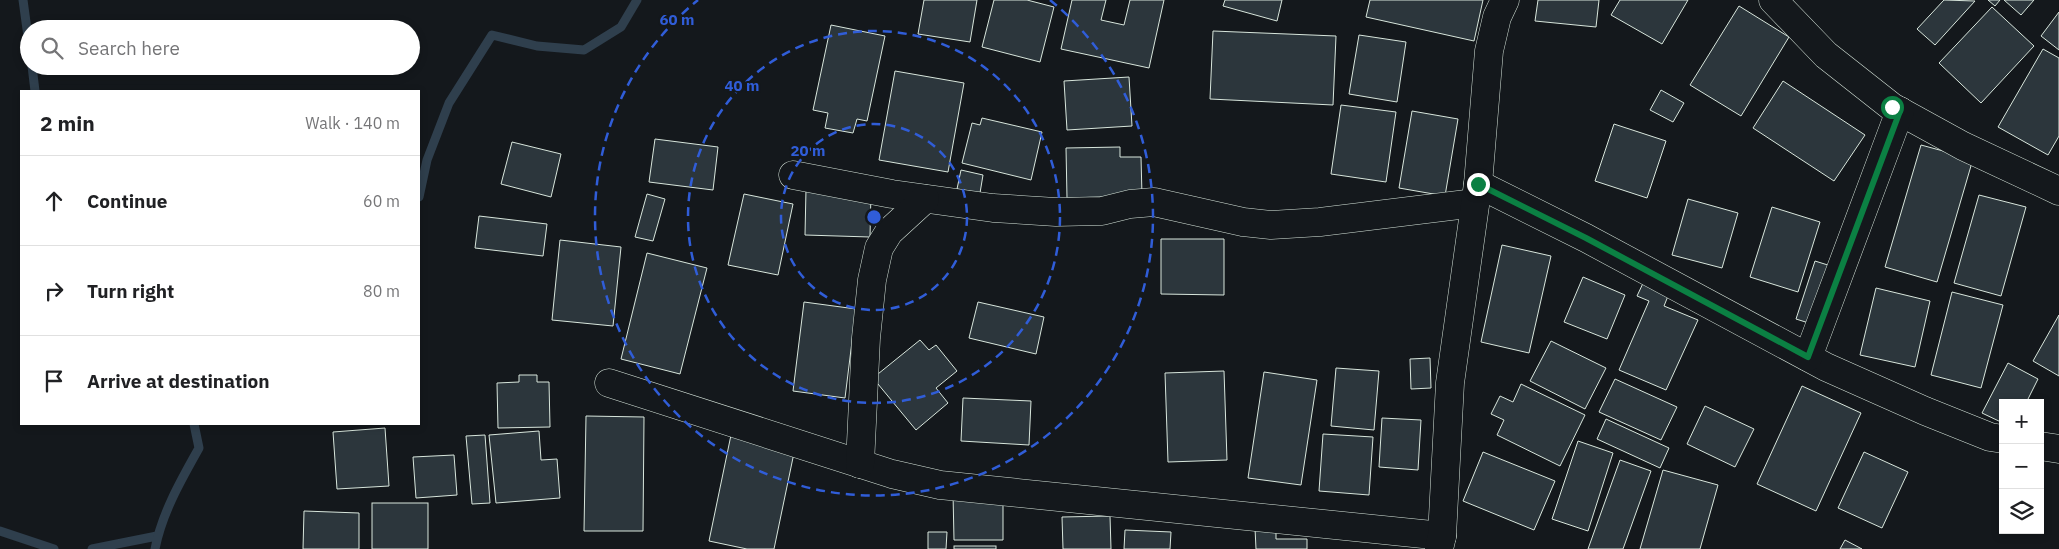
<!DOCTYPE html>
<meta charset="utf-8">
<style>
:root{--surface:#fff;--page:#f2f2f2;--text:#202124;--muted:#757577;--line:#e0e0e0}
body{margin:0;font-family:"IBM Plex Sans",sans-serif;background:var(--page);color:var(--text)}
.controls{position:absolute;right:15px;bottom:15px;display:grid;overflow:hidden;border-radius:0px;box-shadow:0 2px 8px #0003}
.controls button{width:45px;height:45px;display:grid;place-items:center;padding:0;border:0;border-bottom:1px solid var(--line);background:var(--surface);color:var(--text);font:25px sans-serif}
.stop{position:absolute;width:15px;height:15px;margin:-11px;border:4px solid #0b8043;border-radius:50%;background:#fff}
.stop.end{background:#0b8043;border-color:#fff;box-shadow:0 1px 5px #0008}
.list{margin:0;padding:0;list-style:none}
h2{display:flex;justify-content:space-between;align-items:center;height:65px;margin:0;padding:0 20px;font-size:21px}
h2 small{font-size:16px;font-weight:400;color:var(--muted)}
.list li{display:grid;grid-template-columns:32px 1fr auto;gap:15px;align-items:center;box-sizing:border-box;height:90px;padding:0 20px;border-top:1px solid var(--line)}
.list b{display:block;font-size:19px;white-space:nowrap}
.list em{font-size:16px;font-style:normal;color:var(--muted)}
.icon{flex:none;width:28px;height:28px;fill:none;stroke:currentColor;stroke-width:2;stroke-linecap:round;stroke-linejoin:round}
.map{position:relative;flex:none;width:2059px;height:549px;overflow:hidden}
.search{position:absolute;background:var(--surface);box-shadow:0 2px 8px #0003;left:20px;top:20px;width:400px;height:55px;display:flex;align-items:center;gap:12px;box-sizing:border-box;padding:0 18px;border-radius:28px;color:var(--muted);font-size:19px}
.panel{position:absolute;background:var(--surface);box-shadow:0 2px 8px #0003;left:20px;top:90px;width:400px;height:335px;border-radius:0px}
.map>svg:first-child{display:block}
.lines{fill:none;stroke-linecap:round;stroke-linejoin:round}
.stream{stroke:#2f3f4d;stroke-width:9}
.building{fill:#2c363c;stroke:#d8e6dc}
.minor-casing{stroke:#d8e6dc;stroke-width:29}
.minor{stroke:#14181c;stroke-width:28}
.route{stroke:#0b8043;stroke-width:6}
.ring{fill:none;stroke:#305dd8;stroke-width:2.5;stroke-dasharray:9 6}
.centre{fill:#305dd8;stroke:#14181c;stroke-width:2.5}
.ring-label{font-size:15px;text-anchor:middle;font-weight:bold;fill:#305dd8;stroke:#14181c;stroke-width:4;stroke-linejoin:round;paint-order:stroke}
</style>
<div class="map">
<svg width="2059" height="549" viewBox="0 0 2059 549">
<rect width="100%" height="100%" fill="#14181c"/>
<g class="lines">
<!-- stream -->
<g class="stream">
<path d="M23 0 29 44"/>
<path d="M32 66 35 91"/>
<path d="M419 197 427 160 449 103 492 35 537 46 584 50 621 27 637 0"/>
<path d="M0 531 54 549"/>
<path d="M92 549 157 536"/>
<path d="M155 549C162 513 181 480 199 448L194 424"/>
</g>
</g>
<!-- building -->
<g class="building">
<path d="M924 0H977L970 42 918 34Z"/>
<path d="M994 0H1027L1054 7 1040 62 982 47Z"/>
<path d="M1072 0H1106L1101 20 1124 25 1130 0H1164L1149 68 1061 49Z"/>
<path d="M1225 0H1282L1277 21 1223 6Z"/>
<path d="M1370 0H1483L1474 41 1366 17Z"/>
<path d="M1538 0H1599L1596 27 1535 21Z"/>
<path d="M1620 0H1688L1662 44 1611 15Z"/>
<path d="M1944 0 1975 1 1935 45 1917 29Z"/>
<path d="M1988 0H2000L1995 6Z"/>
<path d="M2004 0H2034L2021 15Z"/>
<path d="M1739 6 1789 37 1741 116 1690 85Z"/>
<path d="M1992 7 2034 46 1981 103 1939 63Z"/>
<path d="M2059 12V50L2041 36Z"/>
<path d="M831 25 885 36 867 121 857 119 853 133 825 128 828 113 813 110Z"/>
<path d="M1213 31 1336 36 1333 105 1210 99Z"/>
<path d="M1359 35 1406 42 1397 102 1349 94Z"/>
<path d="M2043 49 2059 58V136L2048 155 1998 127Z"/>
<path d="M895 71 964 83 948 172 879 160Z"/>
<path d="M1129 77 1132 126 1067 130 1064 81Z"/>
<path d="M1783 81 1865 135 1834 181 1753 128Z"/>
<path d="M1661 90 1684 103 1673 122 1650 110Z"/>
<path d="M1341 105 1396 112 1386 182 1331 174Z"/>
<path d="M1412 111 1458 119 1445 196 1399 188Z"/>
<path d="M982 118 1042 132 1031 180 962 163 972 123 980 125Z"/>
<path d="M1614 124 1666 141 1647 198 1595 181Z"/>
<path d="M655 139 718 147 713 190 649 182Z"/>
<path d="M512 142 561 154 551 197 501 184Z"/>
<path d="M1921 145 1973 159 1937 282 1885 267Z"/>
<path d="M1120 147V157H1141L1142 196 1067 198 1066 148Z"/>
<path d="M961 170 983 175 980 193 957 189Z"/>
<path d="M806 189 871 191 870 237 805 235Z"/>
<path d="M647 194 665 199 653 241 635 237Z"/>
<path d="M744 194 793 204 778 275 728 265Z"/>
<path d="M1979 195 2026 207 2001 296 1954 283Z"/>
<path d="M1688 199 1738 213 1722 268 1672 255Z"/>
<path d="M1772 207 1820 222 1798 292 1750 277Z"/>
<path d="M479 216 547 224 543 256 475 248Z"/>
<path d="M1161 239H1224V295L1161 294Z"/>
<path d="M560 240 621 247 613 326 552 320Z"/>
<path d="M1502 245 1551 256 1529 353 1481 342Z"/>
<path d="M647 253 707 268 680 374 621 359Z"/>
<path d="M1815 261 1831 266 1812 324 1796 319Z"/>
<path d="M1583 277 1625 295 1607 339 1564 322Z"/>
<path d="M1645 279 1670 291 1664 306 1698 320 1666 390 1619 370 1649 301 1637 296Z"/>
<path d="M1876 288 1930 301 1915 367 1860 355Z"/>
<path d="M1952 292 2003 305 1981 388 1931 375Z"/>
<path d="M804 302 856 309 845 398 793 391Z"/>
<path d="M978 302 1044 317 1036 354 969 338Z"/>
<path d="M2059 315V376L2033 361Z"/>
<path d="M920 340 929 350 936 345 957 371 936 388 948 403 916 430 873 378Z"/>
<path d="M1551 341 1606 368 1585 409 1530 381Z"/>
<path d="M1430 358 1431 388 1411 389 1410 359Z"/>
<path d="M2008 363 2038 379 2026 403H2003V423L1982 413Z"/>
<path d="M1336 368 1379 371 1374 430 1331 426Z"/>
<path d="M1224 371 1227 460 1168 462 1165 373Z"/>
<path d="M1264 372 1317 380 1301 485 1248 478Z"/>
<path d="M519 375H537V382H549L550 427 498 428 497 383 519 382Z"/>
<path d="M1615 379 1677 407 1661 440 1599 412Z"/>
<path d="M1521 384 1585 415 1560 466 1497 435 1504 420 1491 414 1500 396 1513 402Z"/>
<path d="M1802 386 1861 413 1816 511 1757 484Z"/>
<path d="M963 398 1031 401 1029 445 961 441Z"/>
<path d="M1705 406 1754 429 1735 467 1687 444Z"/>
<path d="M586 416 644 417 643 531H584Z"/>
<path d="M1382 418 1421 420 1418 470 1379 467Z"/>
<path d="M1606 419 1669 448 1660 468 1597 439Z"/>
<path d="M385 428 389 486 337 489 333 432Z"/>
<path d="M539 431 541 460 557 459 560 498 496 503 489 435Z"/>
<path d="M1323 434 1373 437 1369 495 1319 491Z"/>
<path d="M485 435 490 503 472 504 466 436Z"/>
<path d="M731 435 795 448 774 549H747L709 541Z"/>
<path d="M1578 441 1613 453 1588 531 1552 519Z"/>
<path d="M1483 452 1555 481 1534 530 1463 501Z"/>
<path d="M1864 452 1908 472 1882 528 1838 508Z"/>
<path d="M454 455 457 495 416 498 413 457Z"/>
<path d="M1620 460 1651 471 1623 549H1588Z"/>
<path d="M1663 470 1718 485 1700 549H1640Z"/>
<path d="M953 493H1003V540H954Z"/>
<rect x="372" y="503" width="56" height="46"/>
<path d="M304 511 359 513V549H303Z"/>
<path d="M1110 516 1111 549H1063L1062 517Z"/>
<path d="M1255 528H1276V539H1307V549H1256Z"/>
<path d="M1125 530 1171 532 1170 549H1124Z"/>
<path d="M928 532H947L946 549H928Z"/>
<path d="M1845 540 1862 549H1840Z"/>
<rect x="954" y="546" width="42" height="3"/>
</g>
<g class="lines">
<!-- minor casing -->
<g class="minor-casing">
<g id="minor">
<path d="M1773 0 1826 55 1892 107 1963 146 2059 191"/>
<path d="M793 175 892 194 993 208 1056 212 1102 211 1130 204 1154 202 1243 222 1271 225 1320 222 1475 203"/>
<path d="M1478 184 1586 238 1826 367 1925 411 1990 437 2003 439"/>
<path d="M1808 357 1900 111"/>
<path d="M609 383 892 474 940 485 1442 536"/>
<path d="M2040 446 2059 449"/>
<path d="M860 464 866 338 872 280 879 248 889 232 925 199"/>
<path d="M1439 549 1442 536 1450 383 1478 184 1489 51 1497 17 1505 0"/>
</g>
</g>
<!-- minor -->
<use href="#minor" class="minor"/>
</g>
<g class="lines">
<!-- route -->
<path class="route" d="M1478 184 1586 238 1808 357 1900 111 1892 107"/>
</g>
<!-- distance rings -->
<g class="ring">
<circle cx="874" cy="217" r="93"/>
<circle cx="874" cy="217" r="186"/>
<path d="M1050 0A279 279 0 1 1 698 0"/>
</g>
<circle cx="874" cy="217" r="8" class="centre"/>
<g class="ring-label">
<text x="677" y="25">60 m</text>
<text x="742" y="91">40 m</text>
<text x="808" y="156">20 m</text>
</g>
</svg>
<div class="controls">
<button>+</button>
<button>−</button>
<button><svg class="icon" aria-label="layers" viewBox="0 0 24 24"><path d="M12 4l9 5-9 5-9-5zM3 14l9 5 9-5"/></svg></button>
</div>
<div class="stop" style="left:1892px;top:107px"></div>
<div class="stop end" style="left:1478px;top:184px"></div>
<div class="search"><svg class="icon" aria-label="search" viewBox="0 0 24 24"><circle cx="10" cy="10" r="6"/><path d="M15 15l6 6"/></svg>Search here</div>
<section class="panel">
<h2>2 min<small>Walk · 140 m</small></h2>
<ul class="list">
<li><svg class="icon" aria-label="ahead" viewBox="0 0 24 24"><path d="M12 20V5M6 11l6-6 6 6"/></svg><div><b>Continue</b></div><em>60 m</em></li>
<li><svg class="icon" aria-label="right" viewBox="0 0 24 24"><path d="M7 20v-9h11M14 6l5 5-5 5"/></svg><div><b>Turn right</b></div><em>80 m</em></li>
<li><svg class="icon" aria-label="arrive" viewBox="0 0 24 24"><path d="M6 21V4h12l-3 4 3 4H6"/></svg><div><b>Arrive at destination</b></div></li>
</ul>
</section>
</div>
